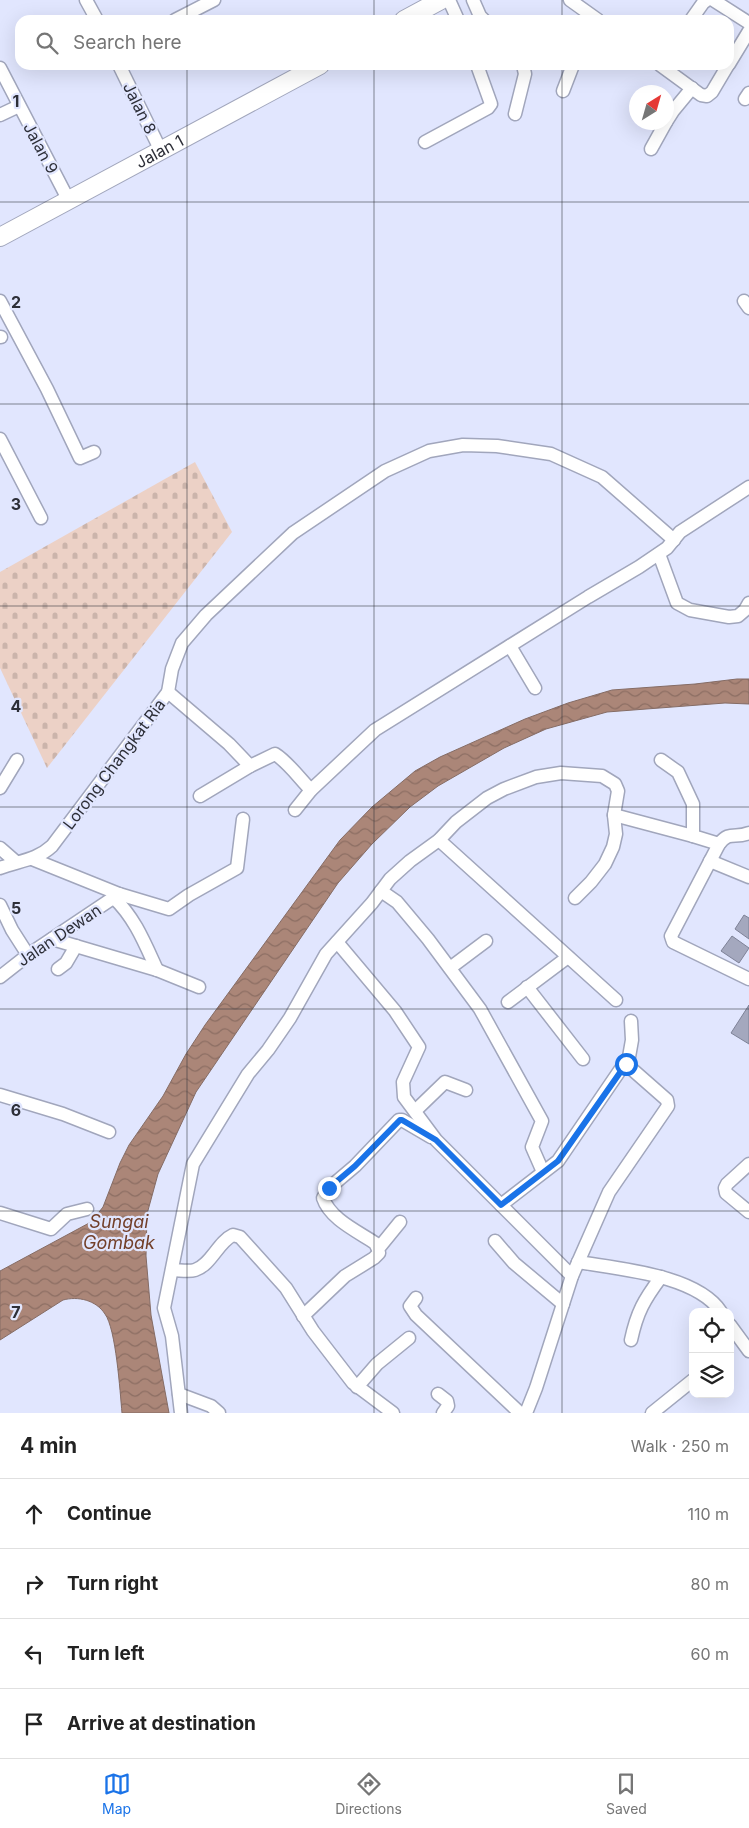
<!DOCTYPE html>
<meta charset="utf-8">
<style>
:root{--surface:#fff;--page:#f2f2f2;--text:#222;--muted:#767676;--line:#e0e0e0;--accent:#1a73e8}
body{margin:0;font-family:Inter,sans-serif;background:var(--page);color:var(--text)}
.controls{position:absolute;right:15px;bottom:15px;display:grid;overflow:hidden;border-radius:10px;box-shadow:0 5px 20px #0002}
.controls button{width:45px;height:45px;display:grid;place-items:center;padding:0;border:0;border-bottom:1px solid var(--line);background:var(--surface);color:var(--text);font:25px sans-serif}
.compass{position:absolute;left:629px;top:85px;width:45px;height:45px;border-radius:50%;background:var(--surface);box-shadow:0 5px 20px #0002;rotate:37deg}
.stop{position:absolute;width:15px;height:15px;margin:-11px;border:4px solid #1a73e8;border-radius:50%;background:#fff}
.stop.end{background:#1a73e8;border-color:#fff;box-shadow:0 1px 5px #0008}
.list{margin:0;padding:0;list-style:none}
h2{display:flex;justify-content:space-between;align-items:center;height:65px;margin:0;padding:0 20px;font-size:21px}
h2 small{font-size:16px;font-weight:400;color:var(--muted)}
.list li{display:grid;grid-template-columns:32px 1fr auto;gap:15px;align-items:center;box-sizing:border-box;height:70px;padding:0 20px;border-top:1px solid var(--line)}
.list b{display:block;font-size:19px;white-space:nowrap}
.list em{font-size:16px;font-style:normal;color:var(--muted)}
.icon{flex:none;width:28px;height:28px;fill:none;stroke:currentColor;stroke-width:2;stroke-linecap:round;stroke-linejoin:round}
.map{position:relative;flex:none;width:749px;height:1413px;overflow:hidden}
.search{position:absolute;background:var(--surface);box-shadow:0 5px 20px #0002;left:15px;right:15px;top:15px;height:55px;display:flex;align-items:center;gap:12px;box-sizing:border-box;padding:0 18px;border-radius:15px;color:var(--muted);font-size:19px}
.sheet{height:345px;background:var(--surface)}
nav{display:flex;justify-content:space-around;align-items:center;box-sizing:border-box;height:70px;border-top:1px solid var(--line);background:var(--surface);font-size:14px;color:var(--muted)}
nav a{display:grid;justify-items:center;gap:2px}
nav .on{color:var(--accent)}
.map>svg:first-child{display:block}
.cemetery{fill:url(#cemetery-stones)}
.water{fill:url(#water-waves);stroke:#856c65}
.building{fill:#a4a8be;stroke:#7e8297}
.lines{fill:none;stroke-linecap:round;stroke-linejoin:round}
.street-casing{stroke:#a1a6bc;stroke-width:15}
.secondary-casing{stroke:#a1a6bc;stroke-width:20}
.street{stroke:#fff;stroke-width:12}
.secondary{stroke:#fff;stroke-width:18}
.route{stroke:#1a73e8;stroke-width:6}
.grid{fill:none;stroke:#2d2f38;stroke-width:1;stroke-opacity:0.55}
.labels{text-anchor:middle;stroke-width:4.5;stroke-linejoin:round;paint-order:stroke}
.street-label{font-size:16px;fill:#2d2f38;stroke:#e1e6fe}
.water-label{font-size:18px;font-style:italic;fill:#723f29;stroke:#e1e6fe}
.grid-label{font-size:16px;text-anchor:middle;font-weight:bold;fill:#2d2f38;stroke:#e1e6fe;stroke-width:4.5;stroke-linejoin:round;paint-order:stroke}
</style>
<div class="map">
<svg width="749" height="1413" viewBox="0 0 749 1413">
<defs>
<pattern id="cemetery-stones" width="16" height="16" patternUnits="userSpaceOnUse" patternTransform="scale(1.25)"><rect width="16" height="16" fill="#ecd1c6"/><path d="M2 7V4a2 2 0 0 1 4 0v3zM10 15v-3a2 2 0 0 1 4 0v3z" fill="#cbb4ab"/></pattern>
<pattern id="water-waves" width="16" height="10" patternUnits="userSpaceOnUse" patternTransform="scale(1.25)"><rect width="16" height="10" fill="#ab8678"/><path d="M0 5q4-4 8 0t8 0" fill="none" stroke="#8c6e63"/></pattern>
</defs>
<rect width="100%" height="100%" fill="#e1e6fe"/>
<!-- cemetery -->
<path class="cemetery" d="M195 462 232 532 47 768 0 668V572Z"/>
<!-- water -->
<path class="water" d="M737 679H749V704L725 703 607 712 546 729 504 748 438 786 410 807 372 844 338 883 196 1092 158 1174 147 1214 146 1256 151 1315 169 1413H122C120 1391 116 1329 105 1314 96 1300 78 1296 63 1300L0 1340V1271L91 1222 103 1207 120 1163 129 1145 163 1096 186 1054 205 1025 340 840 372 807 415 771 440 757 525 719 568 703 612 690 695 684Z"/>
<!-- building -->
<g class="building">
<path d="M744 915 749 918V939L735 929Z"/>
<path d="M732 936 749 948 739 963 721 951Z"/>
<path d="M749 1005V1044L731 1033Z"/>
</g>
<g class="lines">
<!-- street casing -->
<g class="street-casing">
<g id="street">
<path d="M86 0 97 20"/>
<path d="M449 0 458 20"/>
<path d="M473 0 480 16 484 20"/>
<path d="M570 0 598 20"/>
<path d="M713 0 749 23"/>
<path d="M175 20 214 0"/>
<path d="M691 20 703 3 707 0"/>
<path d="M729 64 749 31"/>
<path d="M119 65 161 151"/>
<path d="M660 65 701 95 707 96 712 92 728 65"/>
<path d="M0 68 69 201"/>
<path d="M563 91 573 65"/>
<path d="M745 99 749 93"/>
<path d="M515 114 525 74 523 65"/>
<path d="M0 115 19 106"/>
<path d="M666 122 673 111 692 88"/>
<path d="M425 142 488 108 491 104 477 65"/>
<path d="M651 149 666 122"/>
<path d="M0 301 47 389 80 458 94 452"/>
<path d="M744 301 749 308"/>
<path d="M0 337H1"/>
<path d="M0 439 41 518"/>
<path d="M659 554 677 603 690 610 729 617 738 616 745 610 749 603"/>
<path d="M510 646 535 688"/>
<path d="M168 692 229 744 250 766 200 796"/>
<path d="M661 760 678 772 693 804V836L719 844"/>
<path d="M250 766 275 754C288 762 300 779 311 790"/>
<path d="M0 788 17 760"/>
<path d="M295 810 311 790 375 730 588 597 639 567 667 548 680 532 749 487"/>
<path d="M614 815 693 836"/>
<path d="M749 833C735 839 730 830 719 844L671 936 673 942 749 979"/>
<path d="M439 840 616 1000"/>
<path d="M0 848 16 862"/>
<path d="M32 859 119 894 169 909 189 895 237 868 243 819"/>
<path d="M710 861 749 877"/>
<path d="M0 868C18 861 37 860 52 846L168 692 172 669 182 643 206 615 293 533 385 471 429 451 463 445 497 446 551 454 602 477 674 540"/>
<path d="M381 891 397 902 428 939 480 1009 542 1121 532 1147 543 1172"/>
<path d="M114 898C135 918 145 944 157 970"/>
<path d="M0 905 12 930 28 955"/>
<path d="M52 939 157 970 199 987"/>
<path d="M337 942 395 1011 419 1047 403 1082 404 1097 436 1140 572 1276"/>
<path d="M450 968 486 941"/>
<path d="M58 969 66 963 76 946"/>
<path d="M0 977 28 955 119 894"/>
<path d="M527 987 583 1059"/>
<path d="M508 1002 568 957"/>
<path d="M0 1095 63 1114 109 1132"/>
<path d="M415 1111 445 1082 466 1090"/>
<path d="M749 1164 727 1184 725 1188 726 1193 749 1212"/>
<path d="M501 1205 558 1161 629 1057 632 1040 631 1021"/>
<path d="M0 1213 51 1229 67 1214 87 1209"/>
<path d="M495 1241 514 1263 563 1304"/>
<path d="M378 1249 375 1243C357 1231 330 1219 323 1198L329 1188 355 1166 399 1120H402L431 1137"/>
<path d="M578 1262C619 1269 697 1275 721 1312"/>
<path d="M172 1270C179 1270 189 1272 195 1270 211 1265 218 1242 233 1235L240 1237 286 1288 313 1331 353 1383 393 1413"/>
<path d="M416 1298 410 1306 416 1315 520 1413"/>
<path d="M303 1316 345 1276 374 1258 379 1253 378 1249 400 1222"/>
<path d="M730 1325 749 1351"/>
<path d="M631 1340C637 1312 644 1300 661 1277"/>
<path d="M357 1387 377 1364 409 1338"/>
<path d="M179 1394 211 1406 219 1413"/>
<path d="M438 1394 447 1401 448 1406 443 1413"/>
<path d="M181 1413 172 1336 164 1308 193 1164 248 1074 268 1050 290 1018 326 954 372 903 390 879 410 861 439 840 456 822 487 798 504 789 536 777 561 773 602 776 615 784 618 791 614 815 616 834 613 847 605 864 591 882 575 898"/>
<path d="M526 1413 536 1388 572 1276 609 1192 668 1106 667 1100 626 1064"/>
<path d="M652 1413 693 1380"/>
</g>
</g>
<!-- secondary casing -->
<g class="secondary-casing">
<g id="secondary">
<path d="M404 20 441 0"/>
<path id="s1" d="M0 237 320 65"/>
</g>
</g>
<!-- street -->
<use href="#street" class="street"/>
<!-- secondary -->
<use href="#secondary" class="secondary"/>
</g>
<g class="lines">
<!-- route -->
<path class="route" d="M329 1188 355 1166 400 1120H402L436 1140 501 1205 558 1161 626 1064"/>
</g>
<!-- grid -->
<path class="grid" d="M187 0V20M374 0V20M562 0V20M187 65V1413M374 65V1413M562 65V1413M0 202H749M0 404H749M0 606H749M0 807H749M0 1009H749M0 1211H749"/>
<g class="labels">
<!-- street labels -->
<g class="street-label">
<text transform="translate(140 108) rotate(64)" y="6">Jalan 8</text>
<text transform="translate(41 148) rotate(62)" y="6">Jalan 9</text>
<text dy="6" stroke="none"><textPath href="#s1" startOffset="181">Jalan 1</textPath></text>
<text transform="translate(114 764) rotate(-53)" y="6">Lorong Changkat Ria</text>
<text transform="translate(59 935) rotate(-34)" y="6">Jalan Dewan</text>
</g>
<!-- water labels -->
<g class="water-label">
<text x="119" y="1228">Sungai<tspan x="119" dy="21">Gombak</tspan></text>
</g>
</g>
<g class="grid-label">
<text x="16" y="107">1</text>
<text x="16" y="308">2</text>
<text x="16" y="510">3</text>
<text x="16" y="712">4</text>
<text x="16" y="914">5</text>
<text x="16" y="1116">6</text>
<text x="16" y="1318">7</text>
</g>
</svg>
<div class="controls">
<button><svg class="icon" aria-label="locate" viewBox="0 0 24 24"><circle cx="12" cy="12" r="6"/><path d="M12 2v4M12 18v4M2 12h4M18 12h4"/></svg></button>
<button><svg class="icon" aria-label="layers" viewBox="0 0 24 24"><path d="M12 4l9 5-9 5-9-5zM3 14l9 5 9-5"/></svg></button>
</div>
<svg class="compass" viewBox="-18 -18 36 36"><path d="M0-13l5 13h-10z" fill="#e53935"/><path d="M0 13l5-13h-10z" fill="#767676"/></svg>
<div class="stop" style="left:626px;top:1064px"></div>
<div class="stop end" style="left:329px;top:1188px"></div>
<div class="search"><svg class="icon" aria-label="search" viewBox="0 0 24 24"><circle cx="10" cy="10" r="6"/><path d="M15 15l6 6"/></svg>Search here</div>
</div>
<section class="sheet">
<h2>4 min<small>Walk · 250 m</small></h2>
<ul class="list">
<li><svg class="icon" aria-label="ahead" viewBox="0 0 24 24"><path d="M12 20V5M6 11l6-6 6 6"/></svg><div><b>Continue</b></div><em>110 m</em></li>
<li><svg class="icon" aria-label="right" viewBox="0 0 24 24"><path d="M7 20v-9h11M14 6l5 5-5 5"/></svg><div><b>Turn right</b></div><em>80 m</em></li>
<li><svg class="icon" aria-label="left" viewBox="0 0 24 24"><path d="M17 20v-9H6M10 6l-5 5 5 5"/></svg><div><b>Turn left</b></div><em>60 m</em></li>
<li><svg class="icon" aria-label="arrive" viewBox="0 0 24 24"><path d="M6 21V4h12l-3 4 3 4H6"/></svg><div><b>Arrive at destination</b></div></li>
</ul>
</section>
<nav>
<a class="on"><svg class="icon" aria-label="map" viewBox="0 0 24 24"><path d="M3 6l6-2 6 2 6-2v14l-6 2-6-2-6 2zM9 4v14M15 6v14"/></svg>Map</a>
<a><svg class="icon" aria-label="directions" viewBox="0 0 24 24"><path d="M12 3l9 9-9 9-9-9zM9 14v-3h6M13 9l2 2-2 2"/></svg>Directions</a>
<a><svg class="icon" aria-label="saved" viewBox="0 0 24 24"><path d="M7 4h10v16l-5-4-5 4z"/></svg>Saved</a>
</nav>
